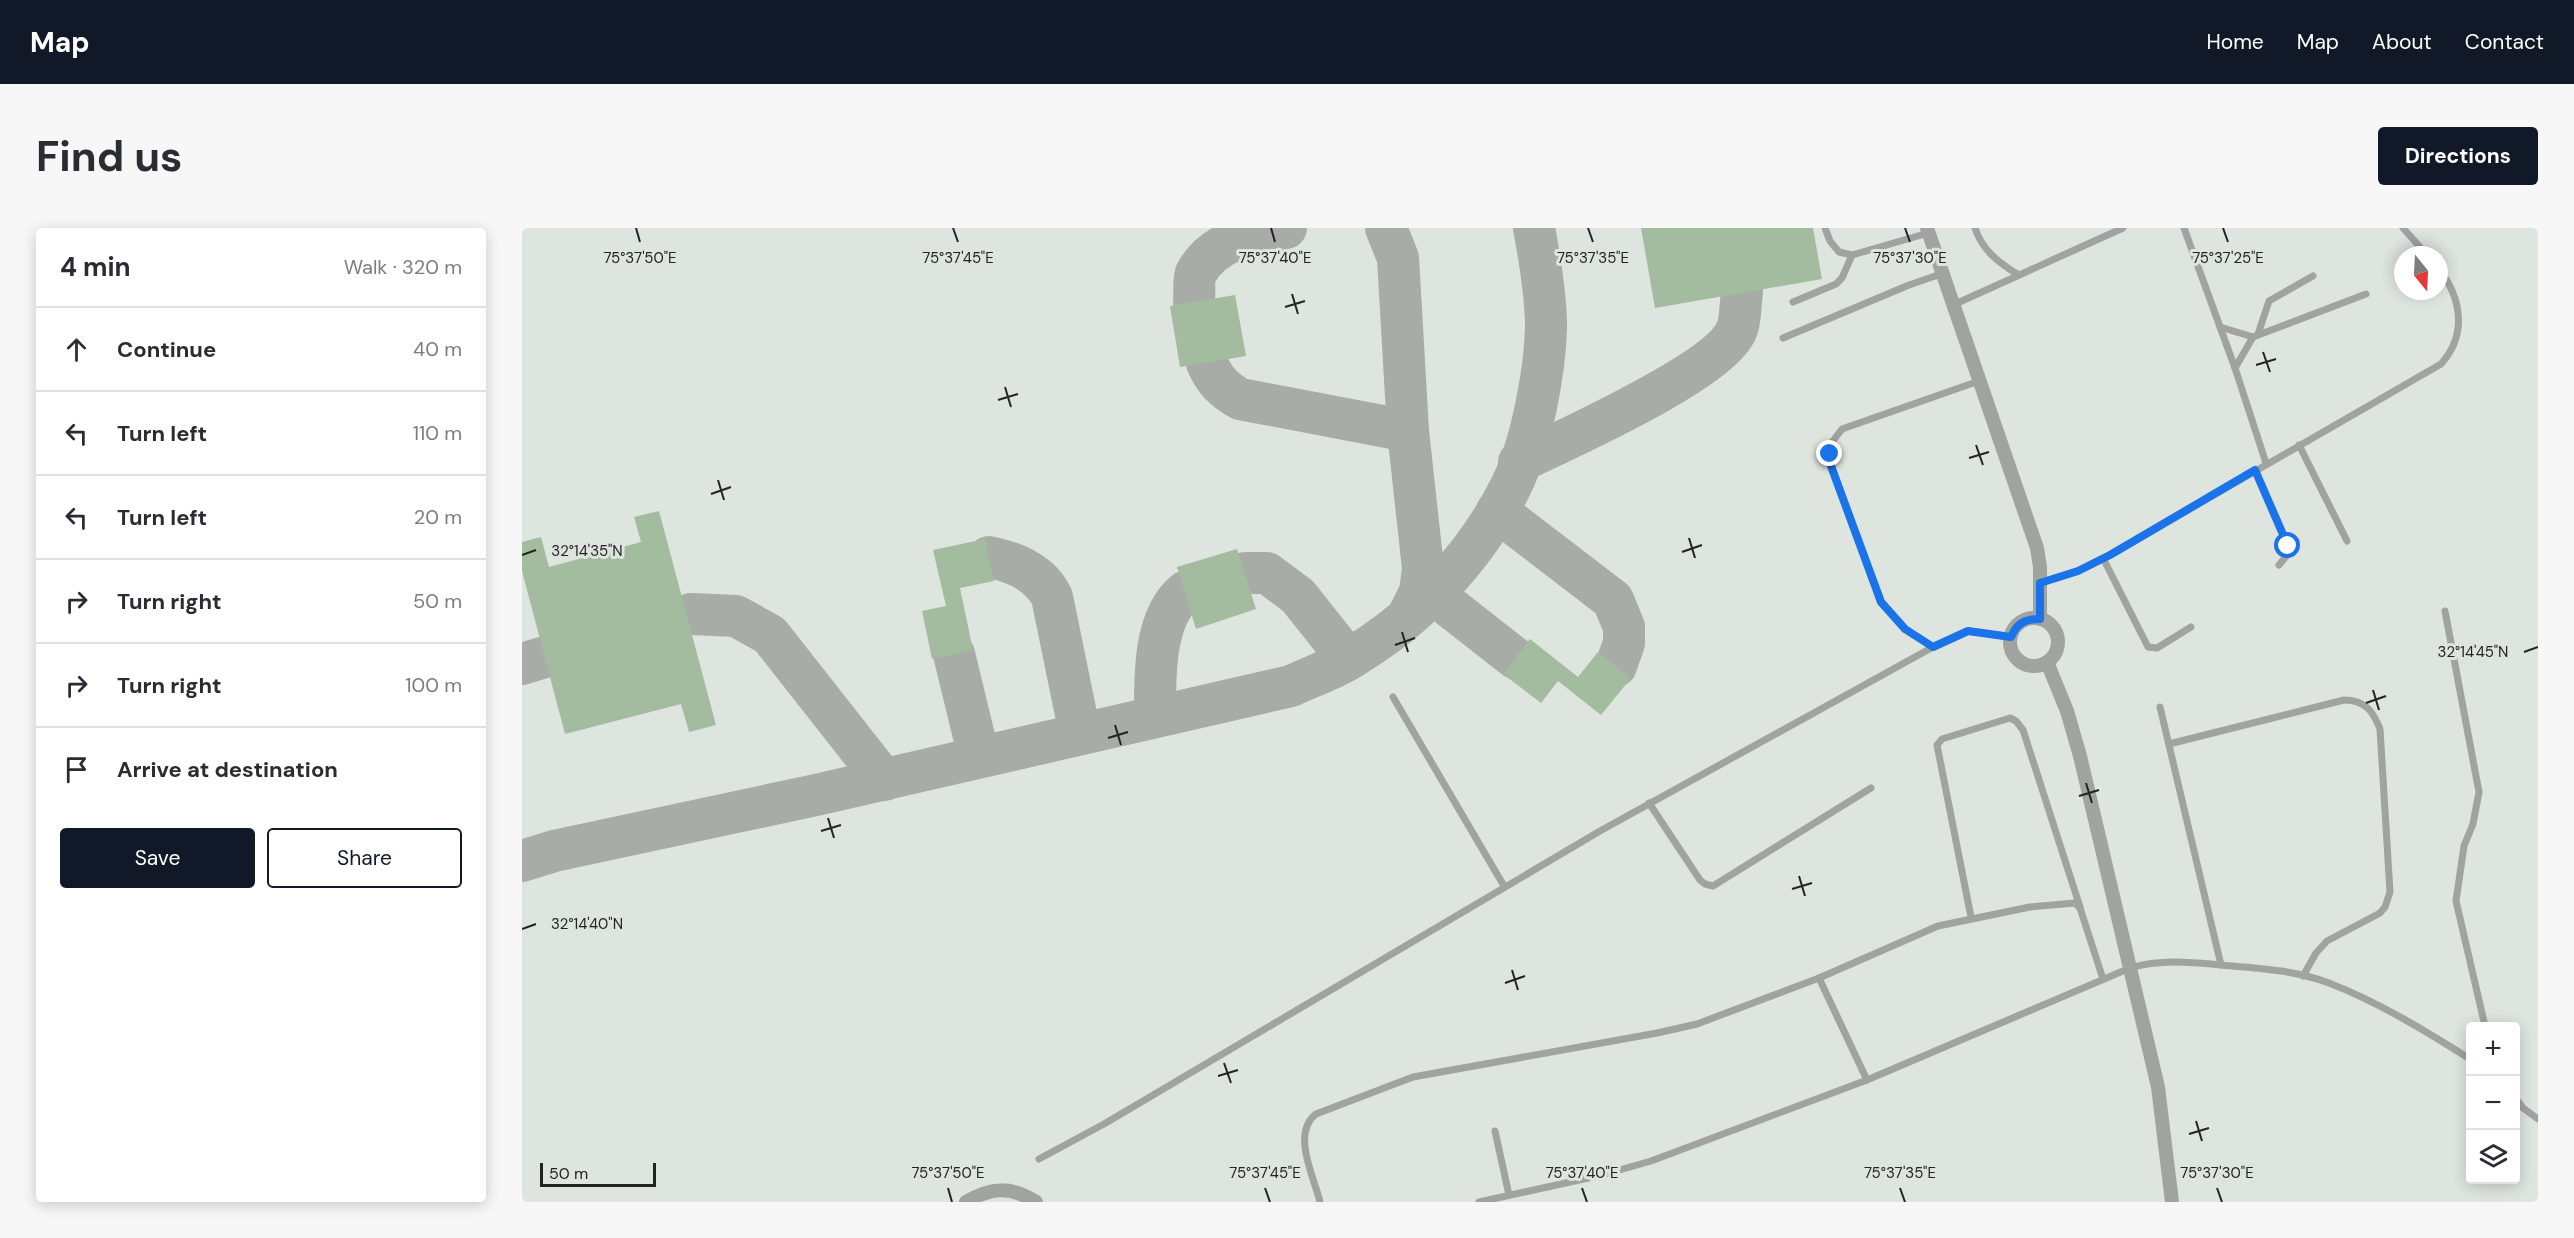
<!DOCTYPE html>
<meta charset="utf-8">
<style>
:root{--surface:#fff;--page:#f7f7f7;--text:#2b2b33;--muted:#7c7c81;--line:#e1e1e2;--accent:#111827}
body{margin:0;font-family:"DM Sans",sans-serif;background:var(--page);color:var(--text)}
.controls{position:absolute;right:18px;bottom:18px;display:grid;overflow:hidden;border-radius:6px;box-shadow:0 3px 15px #0003}
.controls button{width:54px;height:54px;display:grid;place-items:center;padding:0;border:0;border-bottom:2px solid var(--line);background:var(--surface);color:var(--text);font:30px sans-serif}
.compass{position:absolute;left:1872px;top:18px;width:54px;height:54px;border-radius:50%;background:var(--surface);box-shadow:0 3px 15px #0003;rotate:162deg}
.scale{position:absolute;left:18px;bottom:15px;width:116px;box-sizing:border-box;padding-left:6px;border:3px solid #222421;border-top:0;font-size:16px;line-height:21px;white-space:nowrap;color:#222421;-webkit-text-stroke:4px #dee4de;paint-order:stroke}
.stop{position:absolute;width:18px;height:18px;margin:-14px;border:4px solid #1a73e8;border-radius:50%;background:#fff}
.stop.end{background:#1a73e8;border-color:#fff;box-shadow:0 2px 6px #0008}
.list{margin:0;padding:0;list-style:none}
h2{display:flex;justify-content:space-between;align-items:center;height:78px;margin:0;padding:0 24px;font-size:26px}
h2 small{font-size:20px;font-weight:400;color:var(--muted)}
.list li{display:grid;grid-template-columns:39px 1fr auto;gap:18px;align-items:center;box-sizing:border-box;height:84px;padding:0 24px;border-top:2px solid var(--line)}
.list b{display:block;font-size:22px;white-space:nowrap}
.list em{font-size:20px;font-style:normal;color:var(--muted)}
.actions{display:flex;gap:12px;padding:18px 24px}
.actions a{flex:1;padding:14px 0;border:2px solid var(--accent);border-radius:6px;text-align:center;font-size:21px;color:var(--accent)}
.actions .main{background:var(--accent);color:#fff}
.icon{flex:none;width:33px;height:33px;fill:none;stroke:currentColor;stroke-width:2;stroke-linecap:round;stroke-linejoin:round}
.map{position:relative;flex:none;width:2016px;height:974px;overflow:hidden;border-radius:6px}
header{display:flex;align-items:center;gap:36px;box-sizing:border-box;height:84px;padding:0 30px;background:var(--accent);color:#fff}
header strong{font-size:28px}
nav{display:flex;gap:33px;margin-inline-start:auto;font-size:21px}
.intro{display:flex;align-items:center;justify-content:space-between;box-sizing:border-box;height:144px;padding:0 36px}
h1{margin:0;font-size:42px}
.button{padding:15px 27px;border-radius:6px;background:var(--accent);color:#fff;font-size:21px;font-weight:700}
main{display:flex;gap:36px;padding:0 36px}
aside{flex:1;background:var(--surface);border-radius:6px;box-shadow:0 3px 15px #0003}
.map>svg:first-child{display:block}
.lines{fill:none;stroke-linecap:round;stroke-linejoin:round}
.taxiway{stroke:#a8aca7;stroke-width:42}
.building{fill:#a3bca0}
.service{stroke:#a0a3a0;stroke-width:7}
.minor{stroke:#a0a3a0;stroke-width:14}
.route{stroke:#1a73e8;stroke-width:8}
.ticks{fill:none;stroke:#222421;stroke-width:2}
.ticks-label{font-size:15px;text-anchor:middle;fill:#222421;stroke:#dee4de;stroke-width:6;stroke-linejoin:round;paint-order:stroke}
</style>
<header>
<strong>Map</strong>
<nav><a>Home</a><a>Map</a><a>About</a><a>Contact</a></nav>
</header>
<div class="intro"><h1>Find us</h1><a class="button">Directions</a></div>
<main>
<aside>
<h2>4 min<small>Walk · 320 m</small></h2>
<ul class="list">
<li><svg class="icon" aria-label="ahead" viewBox="0 0 24 24"><path d="M12 20V5M6 11l6-6 6 6"/></svg><div><b>Continue</b></div><em>40 m</em></li>
<li><svg class="icon" aria-label="left" viewBox="0 0 24 24"><path d="M17 20v-9H6M10 6l-5 5 5 5"/></svg><div><b>Turn left</b></div><em>110 m</em></li>
<li><svg class="icon" aria-label="left" viewBox="0 0 24 24"><path d="M17 20v-9H6M10 6l-5 5 5 5"/></svg><div><b>Turn left</b></div><em>20 m</em></li>
<li><svg class="icon" aria-label="right" viewBox="0 0 24 24"><path d="M7 20v-9h11M14 6l5 5-5 5"/></svg><div><b>Turn right</b></div><em>50 m</em></li>
<li><svg class="icon" aria-label="right" viewBox="0 0 24 24"><path d="M7 20v-9h11M14 6l5 5-5 5"/></svg><div><b>Turn right</b></div><em>100 m</em></li>
<li><svg class="icon" aria-label="arrive" viewBox="0 0 24 24"><path d="M6 21V4h12l-3 4 3 4H6"/></svg><div><b>Arrive at destination</b></div></li>
</ul>
<div class="actions"><a class="main">Save</a><a>Share</a></div>
</aside>
<div class="map">
<svg width="2016" height="974" viewBox="0 0 2016 974">
<rect width="100%" height="100%" fill="#dee4de"/>
<g class="lines">
<!-- taxiway -->
<g class="taxiway">
<path d="M864 0 876 30 886 203 901 340 898 364 886 388"/>
<path d="M672 73C673 65 671 52 674 45 692 12 731 5 764 0"/>
<path d="M685 135C692 152 702 162 718 171L886 203"/>
<path d="M997 234C1042 212 1199 143 1215 101 1219 91 1218 76 1220 65"/>
<path d="M975 283 1091 372 1102 399V415L1094 438"/>
<path d="M467 329C493 334 518 344 530 369L558 506"/>
<path d="M723 345H745L776 368 826 431"/>
<path d="M910 365 993 430"/>
<path d="M169 386 214 388 248 407 362 552"/>
<path d="M432 426 456 525"/>
<path d="M0 436 23 429"/>
<path d="M633 489C633 451 631 390 663 364"/>
<path d="M0 633 32 623 294 567 769 458C788 449 809 442 827 431 895 391 954 329 989 258 1009 218 1023 144 1024 99 1024 67 1018 32 1012 0"/>
</g>
</g>
<!-- building -->
<g class="building">
<path d="M1119 0H1291L1300 51 1133 80Z"/>
<path d="M713 67 724 128 658 139 648 78Z"/>
<path d="M137 283 194 497 167 504 159 476 43 506 0 343V314L19 309 27 339 119 314 112 289Z"/>
<path d="M463 311 472 353 438 360 451 422 410 431 400 383 424 378 411 322Z"/>
<path d="M715 321 734 381 674 401 655 339Z"/>
<path d="M1008 411 1056 449 1076 424 1109 450 1079 487 1036 453 1019 475 981 446Z"/>
</g>
<g class="lines">
<!-- service -->
<g class="service">
<path d="M1303 0 1308 13 1317 24 1330 27 1406 5"/>
<path d="M1453 0C1460 22 1476 34 1495 46"/>
<path d="M1662 0 1713 140 1744 235"/>
<path d="M1881 0 1905 27"/>
<path d="M1271 74 1314 56 1320 50 1330 27"/>
<path d="M1431 77 1601 0"/>
<path d="M1698 99 1731 109 1844 66"/>
<path d="M1736 106 1747 73 1791 48"/>
<path d="M1261 110 1387 57 1419 46"/>
<path d="M1713 140 1731 109"/>
<path d="M1777 217 1825 313"/>
<path d="M1733 242 1766 318V326L1757 337"/>
<path d="M1581 330 1626 419 1635 420 1669 399"/>
<path d="M1518 355 1556 343 1588 327 1919 136C1945 107 1940 71 1917 41"/>
<path d="M1923 383 1957 564 1951 596 1942 618 1934 673 1963 798"/>
<path d="M1411 419 1383 401 1359 374 1309 238 1308 217 1320 201 1457 153"/>
<path d="M871 469 982 658"/>
<path d="M1638 479 1699 737"/>
<path d="M1647 516 1822 472C1843 472 1851 483 1858 501L1868 664 1863 679 1858 685 1805 713 1794 725 1781 748"/>
<path d="M1127 575 1178 652 1183 656 1191 658 1349 560"/>
<path d="M1449 689 1415 517 1420 511 1488 490 1494 493 1501 502 1558 679"/>
<path d="M1297 750 1345 852"/>
<path d="M1994 871 2001 880 2016 891"/>
<path d="M973 903 987 967"/>
<path d="M517 931 582 896 1078 603 1411 419 1446 403 1489 409"/>
<path d="M798 974C792 949 769 905 794 886L891 849 1135 805 1175 796 1297 750 1416 698 1508 679 1553 675 1558 680 1581 751"/>
<path d="M957 974 1080 947 1129 933 1345 852 1608 740C1639 731 1667 734 1699 737 1734 740 1773 742 1807 755 1856 774 1904 803 1948 831"/>
</g>
<!-- minor -->
<g class="minor">
<path d="M1405 0 1515 320 1518 339V391"/>
<circle cx="1512" cy="414" r="24"/>
<path d="M1525 434 1545 483 1558 528 1636 859 1650 974"/>
<path d="M444 974C469 959 489 958 514 974"/>
</g>
</g>
<g class="lines">
<!-- route -->
<path class="route" d="M1308 226 1309 238 1359 374 1383 401 1411 419 1446 403 1489 409C1495 395 1503 391 1518 391V355L1556 343 1588 327 1733 242 1766 318"/>
</g>
<!-- ticks -->
<path class="ticks" d="M114 0 118 14M431 0 436 14M749 0 753 14M1066 0 1071 14M1383 0 1388 14M1701 0 1706 14M770 66 776 86M763 79 783 73M1741 124 1748 144M1734 137 1754 131M483 159 489 179M476 172 496 166M1454 217 1461 237M1447 230 1467 224M196 252 202 272M189 266 209 259M1167 310 1173 330M1160 324 1180 317M0 327 14 322M880 404 886 424M873 417 893 410M2002 424 2016 419M1851 462 1857 482M1844 475 1864 468M593 497 599 517M586 510 606 504M1564 555 1570 575M1557 568 1577 562M306 590 312 610M299 603 319 597M1277 648 1283 668M1270 661 1290 655M0 701 14 696M990 742 996 762M983 755 1003 748M702 835 709 855M696 848 716 842M1674 893 1680 913M1667 906 1687 900M426 960 430 974M743 960 748 974M1060 960 1065 974M1378 960 1383 974M1695 960 1700 974"/>
<g class="ticks-label">
<text x="118" y="35">75°37'50"E</text>
<text x="436" y="35">75°37'45"E</text>
<text x="753" y="35">75°37'40"E</text>
<text x="1071" y="35">75°37'35"E</text>
<text x="1388" y="35">75°37'30"E</text>
<text x="1706" y="35">75°37'25"E</text>
<text x="65" y="328">32°14'35"N</text>
<text x="1951" y="429">32°14'45"N</text>
<text x="65" y="701">32°14'40"N</text>
<text x="426" y="950">75°37'50"E</text>
<text x="743" y="950">75°37'45"E</text>
<text x="1060" y="950">75°37'40"E</text>
<text x="1378" y="950">75°37'35"E</text>
<text x="1695" y="950">75°37'30"E</text>
</g>
</svg>
<div class="controls">
<button>+</button>
<button>−</button>
<button><svg class="icon" aria-label="layers" viewBox="0 0 24 24"><path d="M12 4l9 5-9 5-9-5zM3 14l9 5 9-5"/></svg></button>
</div>
<svg class="compass" viewBox="-18 -18 36 36"><path d="M0-13l5 13h-10z" fill="#e53935"/><path d="M0 13l5-13h-10z" fill="#7c7c81"/></svg>
<div class="scale">50 m</div>
<div class="stop" style="left:1766px;top:318px"></div>
<div class="stop end" style="left:1308px;top:226px"></div>
</div>
</main>
